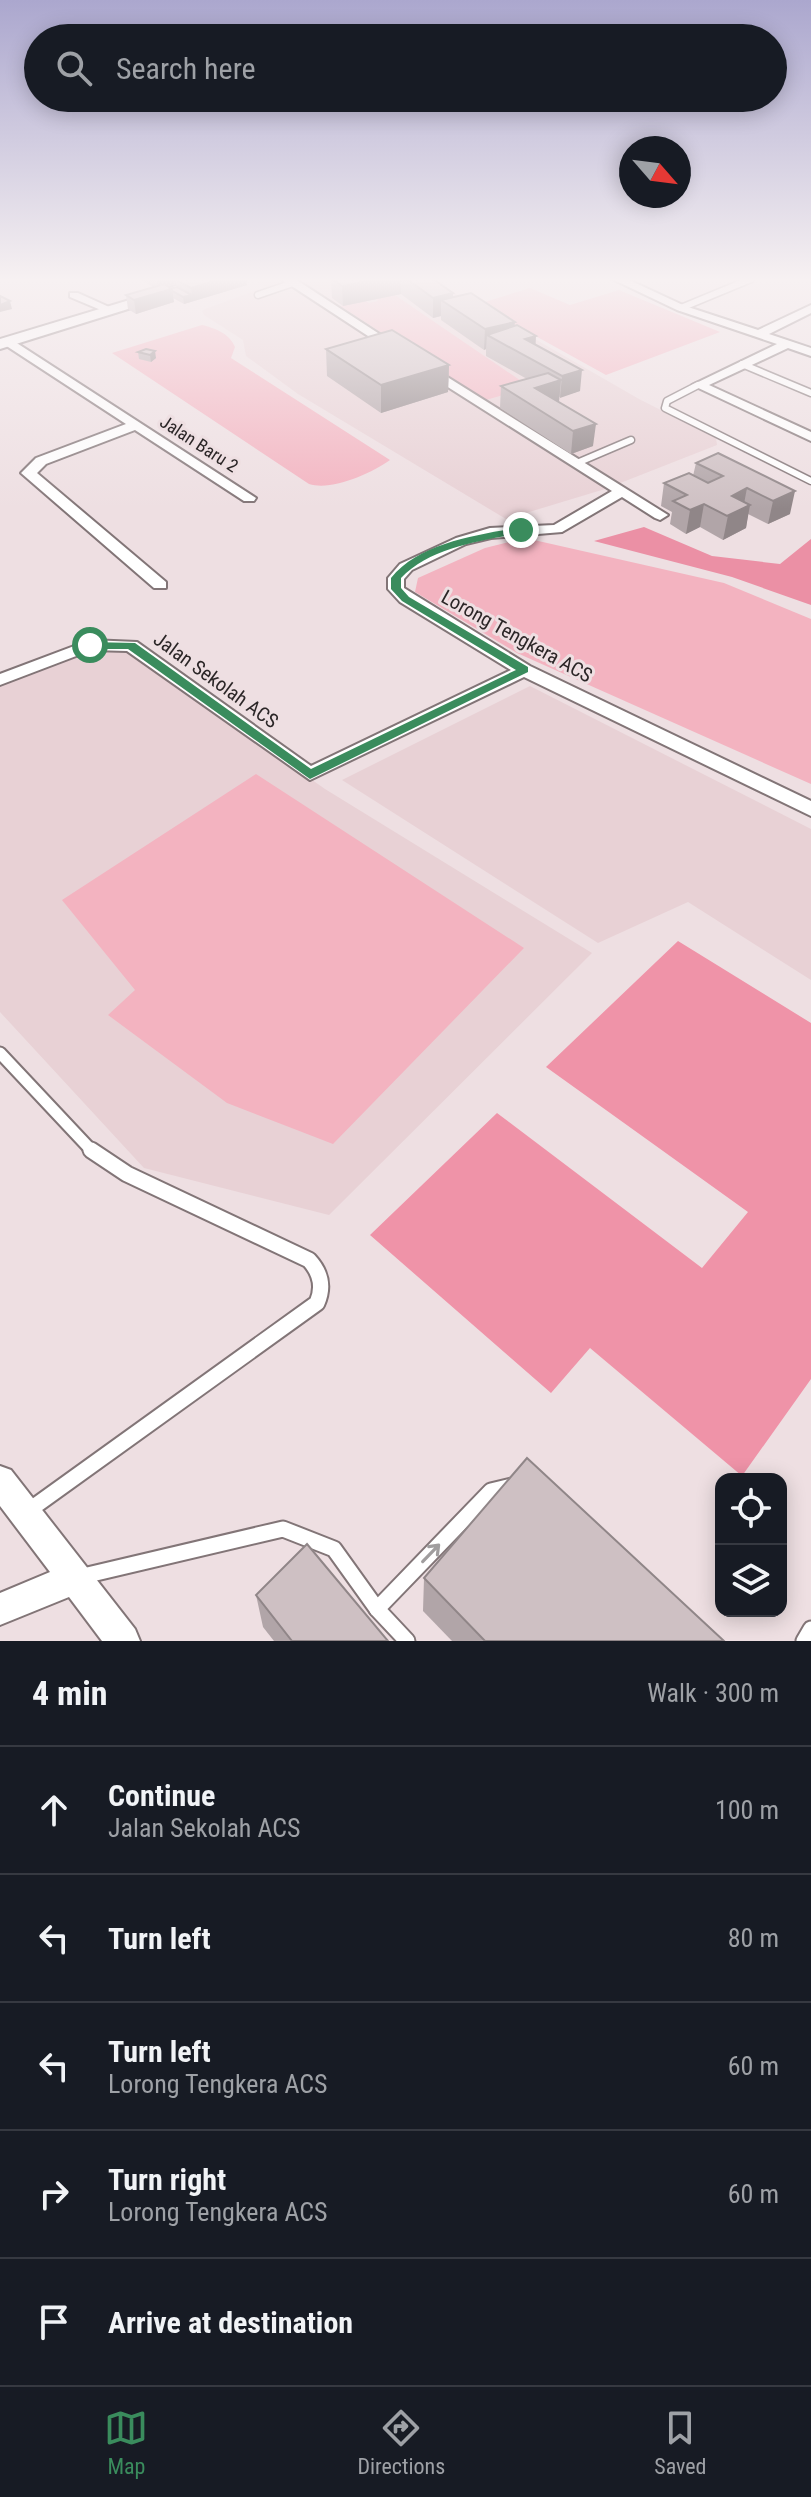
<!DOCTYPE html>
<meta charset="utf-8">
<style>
:root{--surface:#171b24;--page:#242831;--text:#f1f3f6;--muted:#9ea1a6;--line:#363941;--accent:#3a8c5d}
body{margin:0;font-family:"Roboto Condensed",sans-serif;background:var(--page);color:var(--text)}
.controls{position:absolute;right:24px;bottom:24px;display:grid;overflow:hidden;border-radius:16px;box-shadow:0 4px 20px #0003}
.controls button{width:72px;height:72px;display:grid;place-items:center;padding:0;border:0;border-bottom:2px solid var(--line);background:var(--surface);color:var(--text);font:40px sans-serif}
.compass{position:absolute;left:619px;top:136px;width:72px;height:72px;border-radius:50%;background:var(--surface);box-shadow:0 4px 20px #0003;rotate:118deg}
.stop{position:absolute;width:24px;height:24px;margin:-18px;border:6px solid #3a8c5d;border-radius:50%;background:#fff}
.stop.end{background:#3a8c5d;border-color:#fff;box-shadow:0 2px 8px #0008}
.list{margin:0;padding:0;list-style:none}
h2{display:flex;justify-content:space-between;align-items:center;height:104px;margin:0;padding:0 32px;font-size:34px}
h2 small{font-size:26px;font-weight:400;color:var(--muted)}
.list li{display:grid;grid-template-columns:52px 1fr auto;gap:24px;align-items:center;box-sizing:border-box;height:128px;padding:0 32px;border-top:2px solid var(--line)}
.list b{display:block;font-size:30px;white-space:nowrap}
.list p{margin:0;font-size:26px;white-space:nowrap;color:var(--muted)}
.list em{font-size:26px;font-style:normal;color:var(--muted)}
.icon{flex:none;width:44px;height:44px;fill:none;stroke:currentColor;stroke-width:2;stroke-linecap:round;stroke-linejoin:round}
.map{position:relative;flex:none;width:811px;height:1641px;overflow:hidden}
.search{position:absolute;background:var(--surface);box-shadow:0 4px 20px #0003;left:24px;right:24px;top:24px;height:88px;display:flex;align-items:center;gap:20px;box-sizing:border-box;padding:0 28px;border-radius:44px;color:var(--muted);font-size:30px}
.sheet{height:744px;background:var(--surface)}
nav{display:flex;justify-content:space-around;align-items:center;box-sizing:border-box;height:112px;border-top:2px solid var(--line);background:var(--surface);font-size:22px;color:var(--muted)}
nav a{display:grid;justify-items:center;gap:4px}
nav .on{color:var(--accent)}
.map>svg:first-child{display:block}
.built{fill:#e8d1d5}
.green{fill:#f3b3c0}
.forest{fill:#eb90a5}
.water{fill:#ef93a8}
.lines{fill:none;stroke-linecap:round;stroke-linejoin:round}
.service-far2-casing{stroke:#827577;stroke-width:9}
.service-far1-casing{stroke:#827577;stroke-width:15}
.service-casing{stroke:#827577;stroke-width:19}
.minor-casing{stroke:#827577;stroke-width:4}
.secondary-casing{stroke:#827577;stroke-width:4}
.service-far2{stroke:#fff;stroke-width:6}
.service-far1{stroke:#fff;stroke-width:11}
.service{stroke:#fff;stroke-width:15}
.minor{fill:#fff;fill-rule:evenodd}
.secondary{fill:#fff;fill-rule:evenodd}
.wall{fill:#b1a5a8}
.shaded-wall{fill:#908688}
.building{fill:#cec0c3;stroke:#908688;stroke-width:2}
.oneway{stroke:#a09d9e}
.route{fill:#3a8c5d}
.labels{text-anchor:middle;stroke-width:6;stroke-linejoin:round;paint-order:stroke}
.far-street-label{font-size:18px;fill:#2b2627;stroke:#eedfe2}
.street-label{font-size:20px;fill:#2b2627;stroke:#eedfe2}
</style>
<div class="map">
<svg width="811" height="1641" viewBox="0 0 811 1641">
<rect width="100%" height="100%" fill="#eedfe2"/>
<!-- built -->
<g class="built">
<path d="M254 279H424L441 285 639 399 716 438 717 445 605 489 506 519 298 394 246 356 243 340 204 315 202 311 205 309 266 287Z"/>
<path d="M80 645 128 650 325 789 592 953 329 1215 144 1168 0 1012V683Z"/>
<path d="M530 686 811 829V980L688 902 598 943 342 780Z"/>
</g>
<!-- green -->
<g class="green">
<path d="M530 288 570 305 619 290 720 332 606 375 478 304Z"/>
<path d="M392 293 530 387 486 400 340 306 364 300 369 303 378 301 374 297Z"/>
<path d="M202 325C215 328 230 334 235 347L231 358 390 460C370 474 332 491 309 484L112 353Z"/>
<path d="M525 538 724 583 811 619V784L517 653 415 592 418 578 485 548Z"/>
<path d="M256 774 524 948 333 1144 227 1103 108 1015 135 990 62 900Z"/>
</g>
<!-- forest -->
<path class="forest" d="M644 527 712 556 780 564 811 539V605L732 577 594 541Z"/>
<!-- water -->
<path class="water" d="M678 941 811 1023V1379L742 1476 590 1348 551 1393 370 1235 497 1113 702 1268 748 1212 546 1067Z"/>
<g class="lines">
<!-- service-far2 casing -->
<g class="service-far2-casing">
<g id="service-far2">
<path d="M258 295 293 283"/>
<path d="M681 308 751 279"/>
<path d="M742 364 811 393"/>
<path d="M698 385 667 401 665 408 811 481"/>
<path d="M577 463 631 440"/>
</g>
</g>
<!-- service-far1 casing -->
<g class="service-far1-casing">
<path id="service-far1" d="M0 1053 93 1152"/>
</g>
<!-- service casing -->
<g class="service-casing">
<g id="service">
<path d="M28 1511 317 1303C324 1287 321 1273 309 1260L127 1174 91 1150"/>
<path d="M79 1577 283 1529 334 1549 377 1609 407 1641"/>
<path d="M377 1609 491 1491 512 1486"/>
<path d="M804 1641 811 1629"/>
</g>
</g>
<!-- minor casing -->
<g class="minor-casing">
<g id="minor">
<path d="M281 279H295L404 350 394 353Z"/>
<path d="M612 279H627L685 306 758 330 811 305V313L769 334 811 348V356L788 348 709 385 811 432V441L692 385 777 344 677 310Z"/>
<path d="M70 293H78L118 311 108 313 70 297Z"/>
<path d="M9 338 256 498 254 501H244L135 430 46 464 37 473 166 582V588H154L21 473 36 458 126 424 5 345 3 342Z"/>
<path d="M425 363 668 515 660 520 655 518 622 497 562 532 491 538 466 544 412 570 404 579V588L530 666 811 801V816L524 677 310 780 127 651 92 650 0 685V674L90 640 137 642 311 766 511 670 400 602 388 589V578L400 564 456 538 490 528 554 525 612 491 421 370 419 367Z"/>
<path d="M0 1466 11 1470 135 1629 140 1641H102L69 1597 0 1625V1593L50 1572 0 1506Z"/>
</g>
</g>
<!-- secondary casing -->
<g class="secondary-casing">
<path id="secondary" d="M199 279H224L0 349V339Z"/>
</g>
<!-- service-far2 -->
<use href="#service-far2" class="service-far2"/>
<!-- service-far1 -->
<use href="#service-far1" class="service-far1"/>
<!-- service -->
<use href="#service" class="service"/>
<!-- minor -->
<use href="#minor" class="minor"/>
<!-- secondary -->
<use href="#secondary" class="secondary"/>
</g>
<!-- wall -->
<g class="wall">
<path d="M139 279H175L176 284 167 286 172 288 177 287 176 280 180 279H247V285L184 304 173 298 174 302 136 314 128 309 126 295 154 287Z"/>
<path d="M331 279H433L453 297 514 326 536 345 580 391 559 397V402L593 446 571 454 500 408 501 386 527 379 486 356V349L484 350 441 320V316L433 318 401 294 343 306 332 298Z"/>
<path d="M146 349 156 358 151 362 139 359 138 352Z"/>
<path d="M326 349 449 365 448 392 381 413 327 376Z"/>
<path d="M718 453 790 514 768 524 748 514 746 528 723 540 700 527 686 534 670 524 672 512 661 506 664 483 693 476 696 463Z"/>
<path d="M424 1578 724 1641H452L423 1611Z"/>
<path d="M256 1595 388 1641H274L263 1627Z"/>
</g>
<!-- shaded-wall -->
<g class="shaded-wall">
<path d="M157 279H175L176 284 158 289Z"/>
<path d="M221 279H247V285L184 304 183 297 192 295 191 288Z"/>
<path d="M378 279H401V294L343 306 342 286Z"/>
<path d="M172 289 174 302 136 314 134 300Z"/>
<path d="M453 293V308L441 300V316L433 318V298Z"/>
<path d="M10 301 12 309 0 312V305Z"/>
<path d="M515 322 513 343 487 335 486 349 484 350 485 329Z"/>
<path d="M536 336 535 357 525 339Z"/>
<path d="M155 351 156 358 151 362 150 355Z"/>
<path d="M449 365 448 392 381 413V385Z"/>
<path d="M582 370 580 391 560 398 562 376Z"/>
<path d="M561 380 559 402 535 388Z"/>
<path d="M596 424 593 446 571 454 573 431Z"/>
<path d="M747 488 743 509 750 505 746 528 723 540 732 496Z"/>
<path d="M795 491 790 514 768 524 773 501Z"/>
<path d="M704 504 700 527 686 534 690 510Z"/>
</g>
<!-- building -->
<g class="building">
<path d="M180 279H221L191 288 176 280Z"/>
<path d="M332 279H378L342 286Z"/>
<path d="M407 279H433L453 293 433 298Z"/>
<path d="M164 284 172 289 134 300 126 295Z"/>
<path d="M177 287 192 295 183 297 172 291V289H169Z"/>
<path d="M471 293 515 322 485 329 441 300Z"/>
<path d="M0 296 10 301 0 305Z"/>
<path d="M517 325 536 336 525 339 582 370 562 376 487 335Z"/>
<path d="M392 330 449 365 381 385 326 349Z"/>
<path d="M146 349 155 351 150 355 138 352Z"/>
<path d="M548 373 561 380 535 388 596 424 573 431 501 386Z"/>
<path d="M718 453 795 491 773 501 747 488 732 496 750 505 727 516 704 504 690 510 673 501 687 495 664 483 689 473 708 483 723 476 696 463Z"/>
<path d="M527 1458 724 1641H485L424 1578Z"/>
<path d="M307 1544 388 1641H292L256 1595Z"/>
</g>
<!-- one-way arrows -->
<defs><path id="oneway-shaft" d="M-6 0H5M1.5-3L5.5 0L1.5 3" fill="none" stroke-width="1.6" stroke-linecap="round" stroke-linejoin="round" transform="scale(2)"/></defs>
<use class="oneway" href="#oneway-shaft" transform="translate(431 1553) rotate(-46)"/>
<!-- sky -->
<linearGradient id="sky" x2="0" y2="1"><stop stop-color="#aba7ce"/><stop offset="0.55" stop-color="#f7f1f2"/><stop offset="1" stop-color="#f7f1f2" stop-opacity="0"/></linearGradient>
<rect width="811" height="509" fill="url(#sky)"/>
<!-- route -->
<path class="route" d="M521 527 524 532C483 541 431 546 401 578V588L409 597 528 667V672L310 779 128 649H90L85 645 90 642 135 643 311 769 516 670 402 601 391 589V578C420 542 478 535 521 527Z"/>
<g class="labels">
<!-- far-street labels -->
<g class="far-street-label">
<text transform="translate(199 444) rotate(33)" y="6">Jalan Baru 2</text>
</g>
<!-- street labels -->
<g class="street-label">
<text transform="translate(517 636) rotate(29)" y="7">Lorong Tengkera ACS</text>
<text transform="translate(216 680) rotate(36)" y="7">Jalan Sekolah ACS</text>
</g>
</g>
</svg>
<div class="controls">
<button><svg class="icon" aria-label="locate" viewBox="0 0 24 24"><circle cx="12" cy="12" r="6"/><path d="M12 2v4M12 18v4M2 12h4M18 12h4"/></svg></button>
<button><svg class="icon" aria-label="layers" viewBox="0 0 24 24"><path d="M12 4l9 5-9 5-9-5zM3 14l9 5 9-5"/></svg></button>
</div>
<svg class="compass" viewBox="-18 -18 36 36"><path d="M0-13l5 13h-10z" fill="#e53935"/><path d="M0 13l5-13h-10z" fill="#9ea1a6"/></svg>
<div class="stop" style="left:90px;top:645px"></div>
<div class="stop end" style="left:521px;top:530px"></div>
<div class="search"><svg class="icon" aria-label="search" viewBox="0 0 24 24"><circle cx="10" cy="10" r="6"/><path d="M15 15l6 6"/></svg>Search here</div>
</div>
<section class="sheet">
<h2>4 min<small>Walk · 300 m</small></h2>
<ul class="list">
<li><svg class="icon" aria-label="ahead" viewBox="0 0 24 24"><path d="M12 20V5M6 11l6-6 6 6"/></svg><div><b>Continue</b><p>Jalan Sekolah ACS</p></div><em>100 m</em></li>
<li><svg class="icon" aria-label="left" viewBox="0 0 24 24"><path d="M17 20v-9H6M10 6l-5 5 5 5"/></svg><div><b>Turn left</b></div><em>80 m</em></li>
<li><svg class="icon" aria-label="left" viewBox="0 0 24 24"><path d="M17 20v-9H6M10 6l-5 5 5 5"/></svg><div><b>Turn left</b><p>Lorong Tengkera ACS</p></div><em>60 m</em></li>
<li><svg class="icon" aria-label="right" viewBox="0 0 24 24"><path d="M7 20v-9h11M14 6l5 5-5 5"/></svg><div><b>Turn right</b><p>Lorong Tengkera ACS</p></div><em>60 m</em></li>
<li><svg class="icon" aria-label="arrive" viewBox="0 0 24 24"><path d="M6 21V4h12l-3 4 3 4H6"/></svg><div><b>Arrive at destination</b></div></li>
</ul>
</section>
<nav>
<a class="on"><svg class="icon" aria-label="map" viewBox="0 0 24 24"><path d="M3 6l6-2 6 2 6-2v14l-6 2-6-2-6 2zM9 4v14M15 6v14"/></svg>Map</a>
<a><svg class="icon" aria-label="directions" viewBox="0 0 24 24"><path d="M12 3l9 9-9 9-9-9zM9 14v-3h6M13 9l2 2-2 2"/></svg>Directions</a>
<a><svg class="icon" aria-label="saved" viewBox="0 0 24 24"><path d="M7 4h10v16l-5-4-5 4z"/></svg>Saved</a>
</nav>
